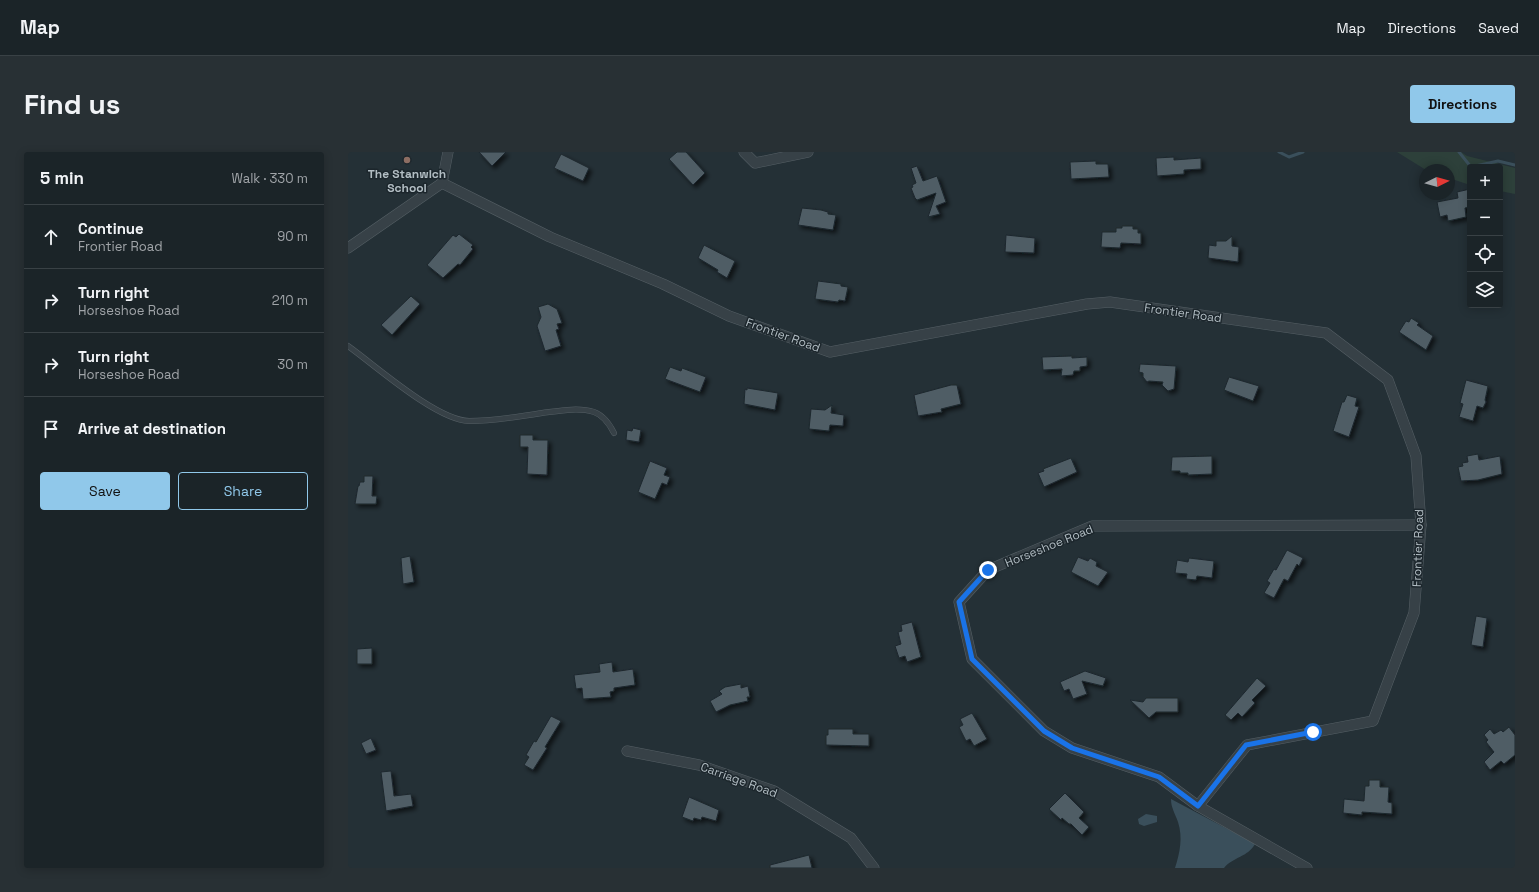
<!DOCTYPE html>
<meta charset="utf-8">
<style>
:root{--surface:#1b2428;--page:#283034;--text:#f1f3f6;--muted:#a0a4a8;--line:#394145;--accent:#90c8ea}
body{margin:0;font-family:"Space Grotesk",sans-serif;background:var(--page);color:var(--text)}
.controls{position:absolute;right:12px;top:12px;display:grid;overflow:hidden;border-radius:4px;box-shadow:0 2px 10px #0003}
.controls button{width:36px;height:36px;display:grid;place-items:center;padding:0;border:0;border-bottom:1px solid var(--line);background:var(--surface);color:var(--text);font:20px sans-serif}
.compass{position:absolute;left:1071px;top:12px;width:36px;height:36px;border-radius:50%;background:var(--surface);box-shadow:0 2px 10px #0003;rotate:85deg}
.stop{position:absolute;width:12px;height:12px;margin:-9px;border:3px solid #1a73e8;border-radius:50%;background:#fff}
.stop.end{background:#1a73e8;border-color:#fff;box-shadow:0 1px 4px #0008}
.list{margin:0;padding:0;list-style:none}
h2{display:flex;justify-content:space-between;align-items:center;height:52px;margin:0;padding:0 16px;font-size:17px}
h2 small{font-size:13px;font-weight:400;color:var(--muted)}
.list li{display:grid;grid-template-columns:26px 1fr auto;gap:12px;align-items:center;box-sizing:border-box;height:64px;padding:0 16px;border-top:1px solid var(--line)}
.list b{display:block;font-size:15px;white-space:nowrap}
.list p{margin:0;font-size:13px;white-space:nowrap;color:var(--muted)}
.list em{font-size:13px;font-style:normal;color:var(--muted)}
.actions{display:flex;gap:8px;padding:12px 16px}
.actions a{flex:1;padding:9px 0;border:1px solid var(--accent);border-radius:4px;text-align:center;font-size:14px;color:var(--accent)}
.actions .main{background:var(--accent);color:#111}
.icon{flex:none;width:22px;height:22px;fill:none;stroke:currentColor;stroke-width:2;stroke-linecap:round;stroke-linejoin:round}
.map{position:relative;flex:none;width:1167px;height:716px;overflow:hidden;border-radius:4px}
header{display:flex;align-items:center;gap:24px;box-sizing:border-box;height:56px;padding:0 20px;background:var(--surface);border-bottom:1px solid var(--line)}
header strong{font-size:19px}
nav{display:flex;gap:22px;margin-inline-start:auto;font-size:14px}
.intro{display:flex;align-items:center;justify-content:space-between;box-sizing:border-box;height:96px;padding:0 24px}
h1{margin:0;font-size:28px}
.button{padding:10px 18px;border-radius:4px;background:var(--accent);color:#111;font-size:14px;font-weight:700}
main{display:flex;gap:24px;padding:0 24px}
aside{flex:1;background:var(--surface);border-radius:4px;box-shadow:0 2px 10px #0003}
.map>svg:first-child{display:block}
.green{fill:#2d403a}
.water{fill:#3a4f5b}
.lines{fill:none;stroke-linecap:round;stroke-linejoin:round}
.stream{stroke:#3a4f5b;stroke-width:3}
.building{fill:#4f5d65;stroke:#1e282e;filter:url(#shadow)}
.lane-casing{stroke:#555f65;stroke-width:6}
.street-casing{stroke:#555f65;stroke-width:11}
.lane{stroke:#374147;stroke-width:5}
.street{stroke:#374147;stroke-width:10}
.route{stroke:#1a73e8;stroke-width:5}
.education-dot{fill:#8d6e63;stroke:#1c262c;stroke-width:1.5}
.labels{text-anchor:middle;stroke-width:3;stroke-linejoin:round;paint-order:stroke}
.poi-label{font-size:12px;font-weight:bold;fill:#b2bdc3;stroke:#1c262c}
.street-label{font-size:12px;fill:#b2bdc3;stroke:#1c262c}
</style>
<header>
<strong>Map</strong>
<nav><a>Map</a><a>Directions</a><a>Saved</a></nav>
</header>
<div class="intro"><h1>Find us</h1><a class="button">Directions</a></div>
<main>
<aside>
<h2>5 min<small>Walk · 330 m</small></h2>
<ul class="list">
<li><svg class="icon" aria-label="ahead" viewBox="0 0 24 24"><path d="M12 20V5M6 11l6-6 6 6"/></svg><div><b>Continue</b><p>Frontier Road</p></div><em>90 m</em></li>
<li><svg class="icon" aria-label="right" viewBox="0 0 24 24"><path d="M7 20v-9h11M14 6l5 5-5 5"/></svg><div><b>Turn right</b><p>Horseshoe Road</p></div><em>210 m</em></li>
<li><svg class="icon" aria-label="right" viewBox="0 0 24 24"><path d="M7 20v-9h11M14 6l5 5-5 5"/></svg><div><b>Turn right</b><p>Horseshoe Road</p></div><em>30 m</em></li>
<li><svg class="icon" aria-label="arrive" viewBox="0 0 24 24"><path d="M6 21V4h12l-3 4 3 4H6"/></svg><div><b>Arrive at destination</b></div></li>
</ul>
<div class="actions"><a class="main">Save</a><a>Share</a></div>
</aside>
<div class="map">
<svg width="1167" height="716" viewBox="0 0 1167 716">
<defs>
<filter id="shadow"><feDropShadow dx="3" dy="3" stdDeviation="2" flood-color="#0009"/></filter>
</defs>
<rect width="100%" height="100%" fill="#243036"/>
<!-- green -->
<path class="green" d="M1049 0H1113L1119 4 1167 16V42L1152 39V15H1122V33L1101 26V18H1078Z"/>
<!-- water -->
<g class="water">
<path d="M823 647 904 690 907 692C900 705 885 705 876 716H827C832 701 835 685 830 670 827 661 823 656 823 647Z"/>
<path d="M798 662 809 664V670L796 674 791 672 790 667Z"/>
</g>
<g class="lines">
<!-- stream -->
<g class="stream">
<path d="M931 0 941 5 955 0"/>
<path d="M1111 0 1123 15 1150 9 1167 13"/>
</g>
</g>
<!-- building -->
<g class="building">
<path d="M131 0H158L144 14Z"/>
<path d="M329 0H338L357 21 345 33 321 7Z"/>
<path d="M213 2 241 16 235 29 206 16Z"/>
<path d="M826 5V8L853 6V17L836 18V22L809 24 808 6Z"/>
<path d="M748 9V12H760L761 25 723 27 722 10Z"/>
<path d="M569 14 575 29 589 24 598 50 588 54 592 62 580 65 588 41 569 48 567 46 563 36 565 35 564 33 568 31 563 16Z"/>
<path d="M1122 37V55L1117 56 1118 65 1100 69 1099 63 1092 65 1089 50 1110 46 1109 40Z"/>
<path d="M454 56 473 58 480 60V62L488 63 485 78 450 73Z"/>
<path d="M774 74H785V77H790V81H793V92L773 91 772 96 753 95 754 80H768V76H774Z"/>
<path d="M111 82 125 93 123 95 125 97 112 113 110 112 95 126 79 113 105 83 108 85Z"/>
<path d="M658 83 687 86 686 101 657 100Z"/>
<path d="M884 84V94L891 95 890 110 860 106 861 93 868 94V89H878Z"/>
<path d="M356 93 387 109 379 126 369 120 370 118 350 106Z"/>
<path d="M470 129 493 132V134L500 135 497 149 491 148 490 150 467 147Z"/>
<path d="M63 144 72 152 44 183 33 173Z"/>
<path d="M200 152 209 157 214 171 209 172 211 177 208 178 213 194 197 199 189 174 193 165 190 155Z"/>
<path d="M1063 166 1071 171 1069 173 1085 184 1078 198 1051 180 1058 169 1061 170Z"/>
<path d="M724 204V206L739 205V214L732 215V219H726L725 223 713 224 714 217 695 218 694 205Z"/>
<path d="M792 212 828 214 826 237 820 239 814 233 815 230 801 229 799 230 795 225V221L791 220Z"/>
<path d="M322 215 333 219 334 216 358 225 352 240 317 227Z"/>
<path d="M881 225 911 234 905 249 876 238Z"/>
<path d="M1118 228 1140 234 1137 248 1138 250 1135 256 1129 254 1125 269 1111 265 1115 252 1112 251Z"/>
<path d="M603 233H609L613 252 593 257 594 260 570 264 566 243Z"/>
<path d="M399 236 430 241 427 258 396 252 397 237 399 238Z"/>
<path d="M999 243 1009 246 1007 254 1011 255 1001 285 985 279 994 250H996Z"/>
<path d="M484 253 483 261 496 263 495 274 482 273 481 279 461 277 463 257 477 258Z"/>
<path d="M285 276 293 278 291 290 278 288 279 278 284 279Z"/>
<path d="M172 283H185V288H200L199 323 179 322 180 295H172Z"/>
<path d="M1130 302 1131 308 1152 304 1154 322 1130 328 1113 329 1110 315 1115 314 1114 311 1120 310 1119 304Z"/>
<path d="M864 304V322L840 323V321H832V319H823L824 305Z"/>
<path d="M723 306 729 320 696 335 690 321 696 319 695 317Z"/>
<path d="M302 309 319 316 316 323 322 325 319 333 314 331 307 347 290 340Z"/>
<path d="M16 324H25L24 344H29L28 352H7L10 334H11L12 330H16Z"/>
<path d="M939 398 955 406 951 414 949 412 940 429 936 427 926 446 916 441 922 431 919 429 926 417 928 418Z"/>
<path d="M62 404 66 430 55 432 53 406Z"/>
<path d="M730 405 740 409 742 406 749 410 748 414 760 420 750 434 723 420Z"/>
<path d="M841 406 866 409 864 426 849 424 848 428 838 427 839 422 827 421 829 408 840 410Z"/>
<path d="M1128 464 1139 466 1135 495 1123 493Z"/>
<path d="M564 470 573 505 559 510 557 504 551 506 547 494 553 492 550 480 554 479 553 473Z"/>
<path d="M24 496V512H9V497Z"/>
<path d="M264 510 265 520 285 517 287 533 266 536V539L262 540 263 545 235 547 234 536 228 537 226 523 252 520 251 512Z"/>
<path d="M737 519 758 526 755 534 734 529 739 542 725 547 721 537 716 539 712 530Z"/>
<path d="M909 526 918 534 904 548 907 551 894 565 890 561 883 568 877 563Z"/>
<path d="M393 532V536L400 534 402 545H399L400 549 382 553 368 560 362 549 374 542 371 539 377 535Z"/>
<path d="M798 546H830V560H808L801 566 782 548 795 550Z"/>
<path d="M624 561 639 587 626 594 622 587 618 589 611 575 615 573 612 567Z"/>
<path d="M203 564 213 569 197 595 199 596 185 618 176 613 181 605 178 603 186 589 188 590Z"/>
<path d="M1161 575 1167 583V603L1156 612 1153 609 1142 618 1136 610 1146 600 1138 590 1140 588 1136 583 1142 577 1146 582 1153 578 1155 580Z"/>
<path d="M480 577H505V582H521V594L478 593V583H480Z"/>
<path d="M23 586 28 598 18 602 13 591Z"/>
<path d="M43 619 46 644 63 642 65 654 38 659 33 620Z"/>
<path d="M1021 628H1032V635H1041L1040 650 1044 651V662L1014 660V663L995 661 996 647 1016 649 1017 634H1021Z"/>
<path d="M717 641 736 660 731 666 741 675 734 683 723 672H721L714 666 713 668 701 657Z"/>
<path d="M341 645 371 658 368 669 354 665 353 668 346 666 345 669 334 665Z"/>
<path d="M461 703 464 716H422V713Z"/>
</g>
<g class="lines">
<!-- lane casing -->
<g class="lane-casing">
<path id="lane" d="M0 194C28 214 88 268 121 269 146 269 170 265 194 261 210 259 230 255 246 260 255 263 262 273 266 281"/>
</g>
<!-- street casing -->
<g class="street-casing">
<g id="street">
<path d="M396 0 407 11 460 0"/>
<path d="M94 31 202 85 315 132 381 164 482 200 739 152 762 150 978 181 1040 228 1068 304 1073 373 1066 461 1025 569 899 593 850 654"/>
<path d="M0 96 94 31 100 0"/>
<path d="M279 599 351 613 426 639 503 686 526 716"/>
<path d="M959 716 850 654 811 625 724 596 696 579 624 507 611 450 640 418 744 374 1073 373"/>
</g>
</g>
<!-- lane -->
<use href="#lane" class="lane"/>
<!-- street -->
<use href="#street" class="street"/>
</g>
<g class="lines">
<!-- route -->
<path class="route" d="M640 418 611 450 624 507 696 579 724 596 811 625 850 654 898 593 965 580"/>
</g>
<!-- markers -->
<circle class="education-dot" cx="59" cy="8" r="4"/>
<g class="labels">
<!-- poi labels -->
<g class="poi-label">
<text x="59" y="26">The Stanwich<tspan x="59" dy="14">School</tspan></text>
</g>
<!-- street labels -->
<g class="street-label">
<text transform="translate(835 161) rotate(8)" y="4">Frontier Road</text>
<text transform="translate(435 183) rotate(20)" y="4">Frontier Road</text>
<text transform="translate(701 394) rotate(-22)" y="4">Horseshoe Road</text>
<text transform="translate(1070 396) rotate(-88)" y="4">Frontier Road</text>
<text transform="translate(391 628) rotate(20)" y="4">Carriage Road</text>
</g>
</g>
</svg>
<div class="controls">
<button>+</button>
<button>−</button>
<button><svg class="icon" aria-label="locate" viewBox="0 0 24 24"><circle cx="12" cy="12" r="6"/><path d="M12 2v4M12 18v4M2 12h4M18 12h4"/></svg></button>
<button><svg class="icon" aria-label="layers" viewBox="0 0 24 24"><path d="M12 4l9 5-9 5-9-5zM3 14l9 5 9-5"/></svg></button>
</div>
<svg class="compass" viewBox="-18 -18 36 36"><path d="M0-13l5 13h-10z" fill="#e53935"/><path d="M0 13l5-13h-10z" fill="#a0a4a8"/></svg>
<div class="stop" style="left:965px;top:580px"></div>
<div class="stop end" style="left:640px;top:418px"></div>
</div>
</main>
